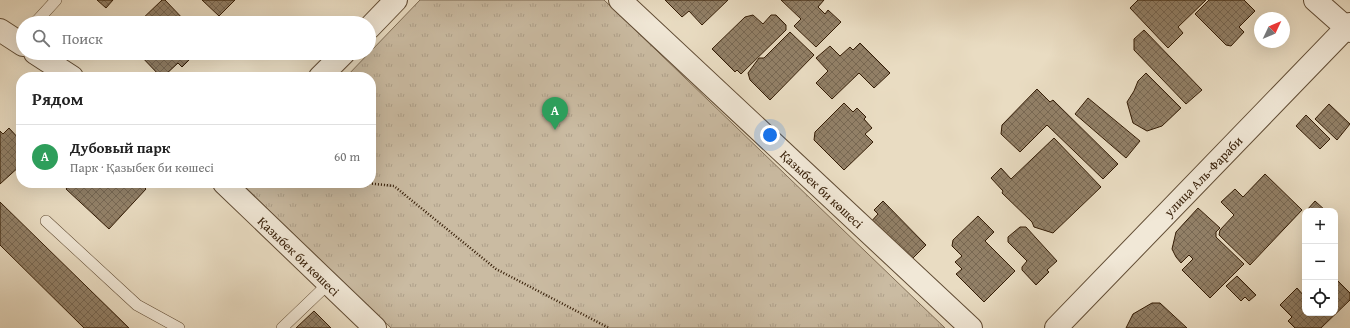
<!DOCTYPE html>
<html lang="ru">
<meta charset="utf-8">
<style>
:root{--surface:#fff;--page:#f2f2f2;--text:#222;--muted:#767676;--line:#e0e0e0;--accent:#8f2418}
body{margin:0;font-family:"Gentium Book Plus",serif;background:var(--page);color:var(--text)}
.controls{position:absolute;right:12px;bottom:12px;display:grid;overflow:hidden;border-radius:8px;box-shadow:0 4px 16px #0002}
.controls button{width:36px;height:36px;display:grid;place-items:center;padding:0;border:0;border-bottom:1px solid var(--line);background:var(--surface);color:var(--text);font:20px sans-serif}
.compass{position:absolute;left:1254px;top:12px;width:36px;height:36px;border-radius:50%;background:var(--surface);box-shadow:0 4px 16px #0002;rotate:46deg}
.you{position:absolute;left:770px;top:135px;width:14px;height:14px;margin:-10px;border:3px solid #fff;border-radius:50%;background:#1a73e8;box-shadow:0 0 0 6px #1a73e833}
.badge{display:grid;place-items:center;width:26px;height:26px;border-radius:50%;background:var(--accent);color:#fff;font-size:13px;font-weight:700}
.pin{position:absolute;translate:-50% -33px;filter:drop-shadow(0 1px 2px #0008)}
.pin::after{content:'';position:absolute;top:21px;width:14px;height:12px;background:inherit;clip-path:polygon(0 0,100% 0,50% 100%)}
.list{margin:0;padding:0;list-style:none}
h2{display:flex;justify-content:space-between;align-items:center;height:52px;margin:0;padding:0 16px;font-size:17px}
h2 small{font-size:13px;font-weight:400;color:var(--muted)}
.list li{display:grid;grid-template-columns:26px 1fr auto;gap:12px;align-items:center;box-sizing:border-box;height:64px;padding:0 16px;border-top:1px solid var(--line)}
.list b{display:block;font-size:15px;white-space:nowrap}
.list p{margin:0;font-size:13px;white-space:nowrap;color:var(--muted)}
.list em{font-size:13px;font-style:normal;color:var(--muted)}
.icon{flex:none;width:22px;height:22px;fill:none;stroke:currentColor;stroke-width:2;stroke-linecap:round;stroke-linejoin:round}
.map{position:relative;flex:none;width:1350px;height:328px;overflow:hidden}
.search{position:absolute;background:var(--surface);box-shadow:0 4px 16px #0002;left:16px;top:16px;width:360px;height:44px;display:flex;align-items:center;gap:10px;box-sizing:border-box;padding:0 14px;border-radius:22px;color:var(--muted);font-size:15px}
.panel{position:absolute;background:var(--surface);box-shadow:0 4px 16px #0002;left:16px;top:72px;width:360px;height:116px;border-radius:16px}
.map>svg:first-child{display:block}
.park{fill:url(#park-tufts);stroke:#7f6c54}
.building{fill:url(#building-cross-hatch);stroke:#341c05}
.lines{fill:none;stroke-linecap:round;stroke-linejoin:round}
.lane-casing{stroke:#614c34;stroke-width:12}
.street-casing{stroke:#614c34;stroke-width:24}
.path{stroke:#341c05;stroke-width:2.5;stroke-dasharray:1 2;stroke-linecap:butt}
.lane{stroke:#f1e8d7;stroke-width:11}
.street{stroke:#f1e8d7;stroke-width:22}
.labels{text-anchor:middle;stroke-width:3.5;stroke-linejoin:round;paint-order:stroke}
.street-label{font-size:13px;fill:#341c05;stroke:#f1e8d7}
</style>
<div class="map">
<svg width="1350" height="328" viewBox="0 0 1350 328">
<defs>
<pattern id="park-tufts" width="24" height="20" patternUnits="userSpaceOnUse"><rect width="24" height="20" fill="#cabba2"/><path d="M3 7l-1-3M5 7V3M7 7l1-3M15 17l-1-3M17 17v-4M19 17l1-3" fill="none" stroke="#aea08a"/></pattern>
<pattern id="building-cross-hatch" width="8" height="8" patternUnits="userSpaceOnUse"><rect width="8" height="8" fill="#928067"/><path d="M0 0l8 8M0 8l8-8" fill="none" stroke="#786853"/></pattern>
</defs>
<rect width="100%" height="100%" fill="#e9dcc2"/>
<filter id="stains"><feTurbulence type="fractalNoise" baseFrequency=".005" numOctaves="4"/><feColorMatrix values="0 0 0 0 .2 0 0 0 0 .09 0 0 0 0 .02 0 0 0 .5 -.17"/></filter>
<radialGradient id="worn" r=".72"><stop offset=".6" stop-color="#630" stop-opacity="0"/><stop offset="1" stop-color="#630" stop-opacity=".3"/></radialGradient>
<!-- park -->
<path class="park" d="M420 0H604L945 328H391L243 185 245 183H371V77H346Z"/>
<!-- building -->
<g class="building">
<path d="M97 0H113L106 8Z"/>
<path d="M162 0H165L187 23H138Z"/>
<path d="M202 0H235L219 16Z"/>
<path d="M665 0H728L702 25 689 11 682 17Z"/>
<path d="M781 0H824L818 7 825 14 828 10 841 22 816 47 794 26 801 19Z"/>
<path d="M1138 0H1206L1178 27 1183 33 1168 48 1130 8Z"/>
<path d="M1209 0H1244L1255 11 1239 27 1244 32 1231 46 1226 45 1195 14Z"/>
<path d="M753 15 763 24 771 15H776L786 25V30L741 74 737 70 735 72 712 49 745 17Z"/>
<path d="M1144 30 1202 90 1186 104 1134 50V39Z"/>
<path d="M790 32 814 55 770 100 750 80 748 73 759 58H764Z"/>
<path d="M860 43 890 73 874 88 859 73 832 99 816 83 828 71 816 58 830 46 840 56 850 47 853 50Z"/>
<path d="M138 53H196L182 67 178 63 163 77H161Z"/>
<path d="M1146 73 1181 108 1162 126 1147 131 1133 123 1127 102 1134 91 1138 81Z"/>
<path d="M1037 89 1050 102 1053 100 1118 164 1103 179 1047 125 1020 152 1001 134 1002 125Z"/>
<path d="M1088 98 1140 141 1126 158 1075 114Z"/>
<path d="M844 103 853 112 857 108 866 117 864 119 872 128 865 134 873 142 844 170 814 140 815 132Z"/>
<path d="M1329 104 1350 124 1337 140 1315 119Z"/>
<path d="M1306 115 1330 139 1320 149 1296 126Z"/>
<path d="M9 128 21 141V165L0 184V131L3 134Z"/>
<path d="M1054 138 1101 187 1053 233 1034 227 1032 222 1002 193 1003 191 991 178 1001 168 1011 179Z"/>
<path d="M1265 174 1302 210 1250 265 1219 235 1220 230 1234 215 1221 202 1235 189 1243 197Z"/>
<path d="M71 183H140L146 189 109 229 66 189Z"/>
<path d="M883 201 926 245 907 264 868 225 878 214 874 210Z"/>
<path d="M1315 201 1326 211 1307 210Z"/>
<path d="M0 202 129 328H84L0 245Z"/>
<path d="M1198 208 1220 228 1216 232V237L1244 264 1210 298 1182 270 1193 259 1189 255 1181 263 1176 257 1172 249 1176 232Z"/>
<path d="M978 216 994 232 985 241 1015 271 984 302 956 274 962 269 955 262 962 256 952 246 953 240Z"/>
<path d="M1020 227H1026L1057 261 1047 270 1049 272 1036 285 1022 270V267L1027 261 1008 242V237Z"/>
<path d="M1237 276 1256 295 1249 301 1245 297 1241 301 1226 286Z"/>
<path d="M1335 278 1350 293V300L1321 328H1295L1288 321 1292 317 1280 305 1297 288 1305 297V313H1335Z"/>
<path d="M1152 303H1160L1187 328H1126L1133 314Z"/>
<path d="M314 311 331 328H296Z"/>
</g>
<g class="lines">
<!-- lane casing -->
<g class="lane-casing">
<g id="lane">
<path d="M35 23 56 0"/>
<path d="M46 221 137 305 179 328"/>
<path d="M282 328 328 284"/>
</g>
</g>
<!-- street casing -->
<g class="street-casing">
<g id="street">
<path d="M620 0 971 328"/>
<path d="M1315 0 1350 31"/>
<path d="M369 28 396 0"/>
<path d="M0 30 23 45"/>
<path d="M35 53 72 77"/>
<path d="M320 77 344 53"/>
<path d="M224 183 375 328"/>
<path d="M1056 328 1350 24"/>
</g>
</g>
<!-- path -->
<path class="path" d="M366 183 394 186 496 269 609 328"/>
<!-- lane -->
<use href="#lane" class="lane"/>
<!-- street -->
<use href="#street" class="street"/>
</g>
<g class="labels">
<!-- street labels -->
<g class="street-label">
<text transform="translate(1203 176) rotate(-46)" y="5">улица Аль-Фараби</text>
<text transform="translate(822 189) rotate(43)" y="5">Қазыбек би көшесі</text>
<text transform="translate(299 256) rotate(44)" y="5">Қазыбек би көшесі</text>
</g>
</g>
<rect width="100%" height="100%" filter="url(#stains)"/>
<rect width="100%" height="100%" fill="url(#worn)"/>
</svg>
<div class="controls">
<button>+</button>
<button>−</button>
<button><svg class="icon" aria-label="locate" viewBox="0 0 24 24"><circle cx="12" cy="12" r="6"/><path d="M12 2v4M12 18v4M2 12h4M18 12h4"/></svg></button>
</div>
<svg class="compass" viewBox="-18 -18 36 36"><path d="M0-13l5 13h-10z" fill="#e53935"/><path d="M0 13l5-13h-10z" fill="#767676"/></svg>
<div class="you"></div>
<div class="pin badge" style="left:555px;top:130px;background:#2e9e5b">A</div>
<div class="search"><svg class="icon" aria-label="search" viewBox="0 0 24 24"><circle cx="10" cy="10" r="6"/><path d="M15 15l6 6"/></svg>Поиск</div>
<section class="panel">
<h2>Рядом<small></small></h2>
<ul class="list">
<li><span class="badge" style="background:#2e9e5b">A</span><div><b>Дубовый парк</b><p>Парк · Қазыбек би көшесі</p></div><em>60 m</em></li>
</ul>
</section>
</div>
